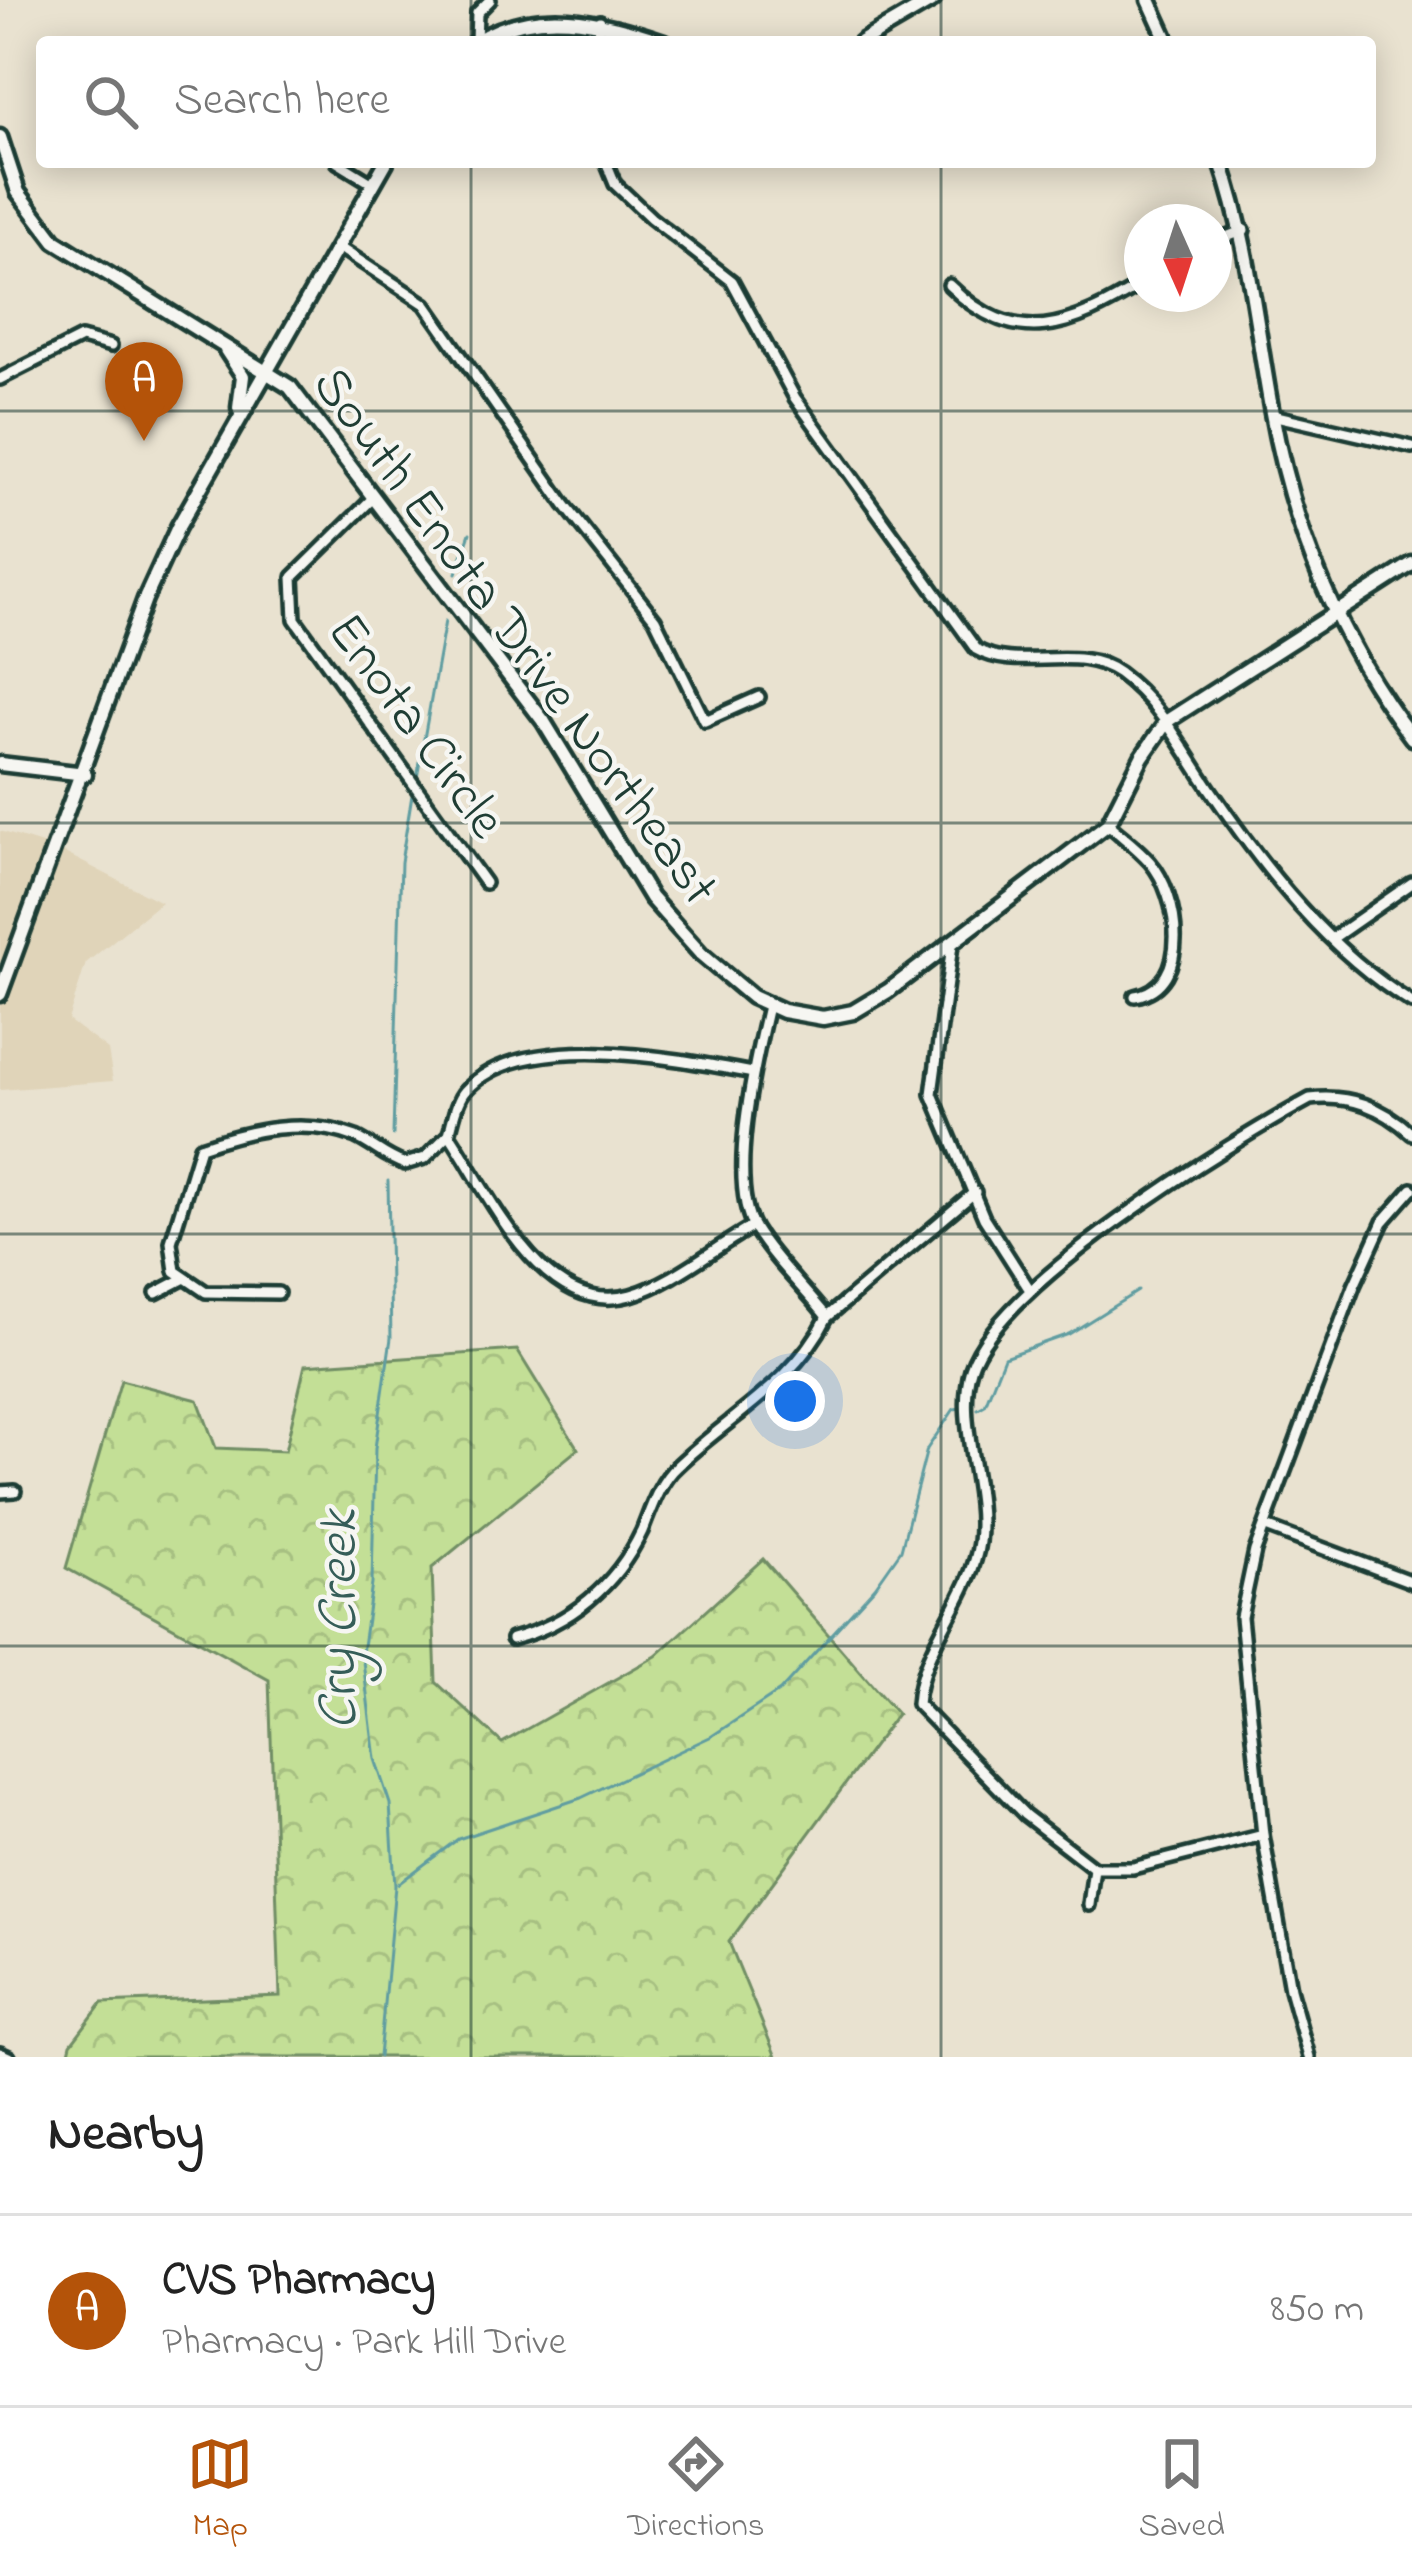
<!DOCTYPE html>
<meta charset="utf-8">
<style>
:root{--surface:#fff;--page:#f2f2f2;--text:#222;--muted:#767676;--line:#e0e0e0;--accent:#b45309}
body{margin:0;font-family:"Indie Flower",sans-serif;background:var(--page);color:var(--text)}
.compass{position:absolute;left:1124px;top:204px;width:108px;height:108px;border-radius:50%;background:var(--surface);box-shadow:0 6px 30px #0003;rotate:177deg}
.you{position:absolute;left:795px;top:1401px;width:42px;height:42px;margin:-30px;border:9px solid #fff;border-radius:50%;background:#1a73e8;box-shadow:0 0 0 18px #1a73e833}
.badge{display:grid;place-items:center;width:78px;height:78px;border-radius:50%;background:var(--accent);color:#fff;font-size:39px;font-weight:700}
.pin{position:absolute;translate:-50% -99px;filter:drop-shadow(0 3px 6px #0008)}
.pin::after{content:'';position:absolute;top:63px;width:42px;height:36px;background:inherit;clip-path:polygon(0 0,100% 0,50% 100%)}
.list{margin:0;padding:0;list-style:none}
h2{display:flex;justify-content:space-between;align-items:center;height:156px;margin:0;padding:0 48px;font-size:51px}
h2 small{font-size:39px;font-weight:400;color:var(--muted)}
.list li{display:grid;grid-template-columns:78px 1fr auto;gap:36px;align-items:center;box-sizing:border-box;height:192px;padding:0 48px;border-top:3px solid var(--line)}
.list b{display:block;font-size:45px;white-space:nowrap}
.list p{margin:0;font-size:39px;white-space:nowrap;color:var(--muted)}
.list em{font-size:39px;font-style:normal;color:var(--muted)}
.icon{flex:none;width:66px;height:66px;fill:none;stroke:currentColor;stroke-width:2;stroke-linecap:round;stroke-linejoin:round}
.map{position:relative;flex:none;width:1412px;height:2057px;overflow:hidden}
.search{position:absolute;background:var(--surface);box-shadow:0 6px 30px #0003;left:36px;right:36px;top:36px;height:132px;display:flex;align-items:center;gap:30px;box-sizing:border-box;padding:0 42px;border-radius:12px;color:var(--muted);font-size:45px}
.sheet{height:348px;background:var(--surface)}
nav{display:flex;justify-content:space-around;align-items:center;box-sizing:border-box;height:168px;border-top:3px solid var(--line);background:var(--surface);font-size:33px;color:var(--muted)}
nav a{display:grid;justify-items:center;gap:6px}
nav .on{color:var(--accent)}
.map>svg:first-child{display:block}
.built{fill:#e0d4b9}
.forest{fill:url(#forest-crowns);stroke:#718e65;stroke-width:3}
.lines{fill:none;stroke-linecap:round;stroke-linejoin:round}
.stream{stroke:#619da1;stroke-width:3}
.street-casing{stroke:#1f3d34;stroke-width:18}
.secondary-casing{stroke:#1f3d34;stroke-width:21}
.street{stroke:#f6f6f2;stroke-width:9}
.secondary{stroke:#f6f6f2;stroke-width:12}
.grid{fill:none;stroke:#1f3d34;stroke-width:3;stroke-opacity:0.55}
.labels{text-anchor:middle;stroke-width:9;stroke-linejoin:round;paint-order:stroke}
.street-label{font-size:54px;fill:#1f3d34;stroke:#f6f6f2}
.water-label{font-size:57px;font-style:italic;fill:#355d58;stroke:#f6f6f2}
</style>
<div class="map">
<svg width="1412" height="2057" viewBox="0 0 1412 2057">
<defs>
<pattern id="forest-crowns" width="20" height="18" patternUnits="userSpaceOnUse" patternTransform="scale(3)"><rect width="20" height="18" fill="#c3df96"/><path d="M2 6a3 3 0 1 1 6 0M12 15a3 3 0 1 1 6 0" fill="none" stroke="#a7c082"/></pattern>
</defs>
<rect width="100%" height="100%" fill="#e9e2d0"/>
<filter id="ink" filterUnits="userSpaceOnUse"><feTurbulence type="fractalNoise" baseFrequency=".00833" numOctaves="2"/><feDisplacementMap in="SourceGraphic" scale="24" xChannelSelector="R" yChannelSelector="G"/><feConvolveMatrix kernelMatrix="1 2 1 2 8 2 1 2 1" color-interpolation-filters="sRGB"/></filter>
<g filter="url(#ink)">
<!-- built -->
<path class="built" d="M0 831 55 848 161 902 86 963 68 1020 108 1050 113 1081 0 1090Z"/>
<!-- forest -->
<path class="forest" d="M517 1350 578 1449 432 1568 436 1682 502 1743 656 1656 763 1559 897 1714 729 1942 776 2057H68L71 2044 102 2003 280 1996 269 1680 66 1568 121 1380 198 1400 216 1448 285 1451 305 1365Z"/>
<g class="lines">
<!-- stream -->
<g class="stream">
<path d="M456 573 470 533"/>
<path d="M417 778 445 621"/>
<path d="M393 1135 401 862 412 795"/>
<path d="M978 1409 985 1405 1004 1357 1069 1334 1138 1291"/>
<path d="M398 1884 458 1839 581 1798 712 1736 780 1691 875 1587 901 1550 927 1449 954 1409 961 1408"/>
<path d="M379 2057 395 1886 390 1804 375 1759 362 1653 372 1584 375 1448 391 1338 388 1181"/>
</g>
<!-- street casing -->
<g class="street-casing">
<g id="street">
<path d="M476 41 477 13 490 0"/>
<path d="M597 42 600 21"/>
<path d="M337 162 373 184"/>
<path d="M606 162 615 184 651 218 732 281 795 398 976 649C1019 674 1077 642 1119 673 1160 703 1182 748 1210 789 1264 869 1329 952 1412 1003"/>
<path d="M1214 242 1244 230"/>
<path d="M340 248 425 304 565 505 655 619 705 721 759 697"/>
<path d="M949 285C1016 351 1071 327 1142 284"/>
<path d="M0 379 81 338 111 346"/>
<path d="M1272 415 1412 447"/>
<path d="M372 499 293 577 295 619 485 883"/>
<path d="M1108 824C1121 836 1138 848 1150 862 1179 895 1193 986 1135 996"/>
<path d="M1333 938 1412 883"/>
<path d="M952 945 932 1094 984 1218 1028 1287"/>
<path d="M768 1006C756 1058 726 1181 755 1229 774 1260 804 1288 827 1317"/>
<path d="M753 1226C714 1248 673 1283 631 1295 543 1320 489 1193 449 1134 453 1121 456 1101 465 1091 521 1027 679 1059 753 1073"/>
<path d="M156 1293 183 1279"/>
<path d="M278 1293 206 1292 175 1271 171 1242 200 1147C249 1130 306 1117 356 1137 373 1145 386 1158 405 1164L425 1158 449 1134"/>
<path d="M0 1492 15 1491"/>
<path d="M1266 1527 1412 1582"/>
<path d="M512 1639C570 1624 616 1586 642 1531 651 1509 659 1482 677 1466 728 1417 795 1383 827 1317L975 1192"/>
<path d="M1094 1868 1025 1815 917 1704C921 1645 972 1596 979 1542 986 1486 955 1422 971 1369 996 1286 1229 1143 1310 1099 1350 1094 1382 1107 1412 1134"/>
<path d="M1089 1905 1094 1868H1133L1263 1835"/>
<path d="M0 2053 9 2057"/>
<path d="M1309 2057 1290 1989 1263 1835 1241 1617 1255 1551 1354 1286 1383 1222 1412 1189"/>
</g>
</g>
<!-- secondary casing -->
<g class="secondary-casing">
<g id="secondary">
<path d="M1149 0 1168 42"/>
<path d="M475 42C536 4 600 21 664 42"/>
<path d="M861 42 933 0"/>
<path d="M0 137 18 192 55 241 290 387 544 722 651 898 701 954 752 997 783 1011 823 1018 853 1012 888 991 1108 824 1142 757 1167 721 1412 564"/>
<path d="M1221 162C1249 244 1256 327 1272 413 1293 530 1339 642 1412 738"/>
<path d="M226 350 243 376 239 408"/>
<path d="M0 764 85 774"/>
<path d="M0 994 145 599 178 527 386 162"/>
</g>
</g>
<!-- street -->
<use href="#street" class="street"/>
<!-- secondary -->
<use href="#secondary" class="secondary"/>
</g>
</g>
<!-- grid -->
<path class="grid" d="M471 0V42M941 0V42M471 162V2057M941 162V2057M0 411H1412M0 823H1412M0 1234H1412M0 1646H1412"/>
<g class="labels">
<!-- street labels -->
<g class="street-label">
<text transform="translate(518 634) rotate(54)" y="19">South Enota Drive Northeast</text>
<text transform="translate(419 724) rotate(54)" y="19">Enota Circle</text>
</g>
<!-- water labels -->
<g class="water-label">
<text transform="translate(335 1620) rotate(-90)" y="20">Cry Creek</text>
</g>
</g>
</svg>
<svg class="compass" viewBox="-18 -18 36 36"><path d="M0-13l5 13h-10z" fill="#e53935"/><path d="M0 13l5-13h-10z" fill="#767676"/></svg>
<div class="you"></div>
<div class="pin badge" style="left:144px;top:441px">A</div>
<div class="search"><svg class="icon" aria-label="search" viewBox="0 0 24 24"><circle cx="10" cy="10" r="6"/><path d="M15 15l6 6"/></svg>Search here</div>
</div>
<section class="sheet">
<h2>Nearby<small></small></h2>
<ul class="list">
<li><span class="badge">A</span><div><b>CVS Pharmacy</b><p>Pharmacy · Park Hill Drive</p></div><em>850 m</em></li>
</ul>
</section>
<nav>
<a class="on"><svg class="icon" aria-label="map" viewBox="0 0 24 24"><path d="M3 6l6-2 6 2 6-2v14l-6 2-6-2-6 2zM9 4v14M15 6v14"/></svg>Map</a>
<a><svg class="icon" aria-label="directions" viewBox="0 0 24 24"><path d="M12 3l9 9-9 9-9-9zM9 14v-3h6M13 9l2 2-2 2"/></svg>Directions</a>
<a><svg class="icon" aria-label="saved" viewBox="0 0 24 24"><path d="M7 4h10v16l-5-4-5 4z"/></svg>Saved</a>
</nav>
